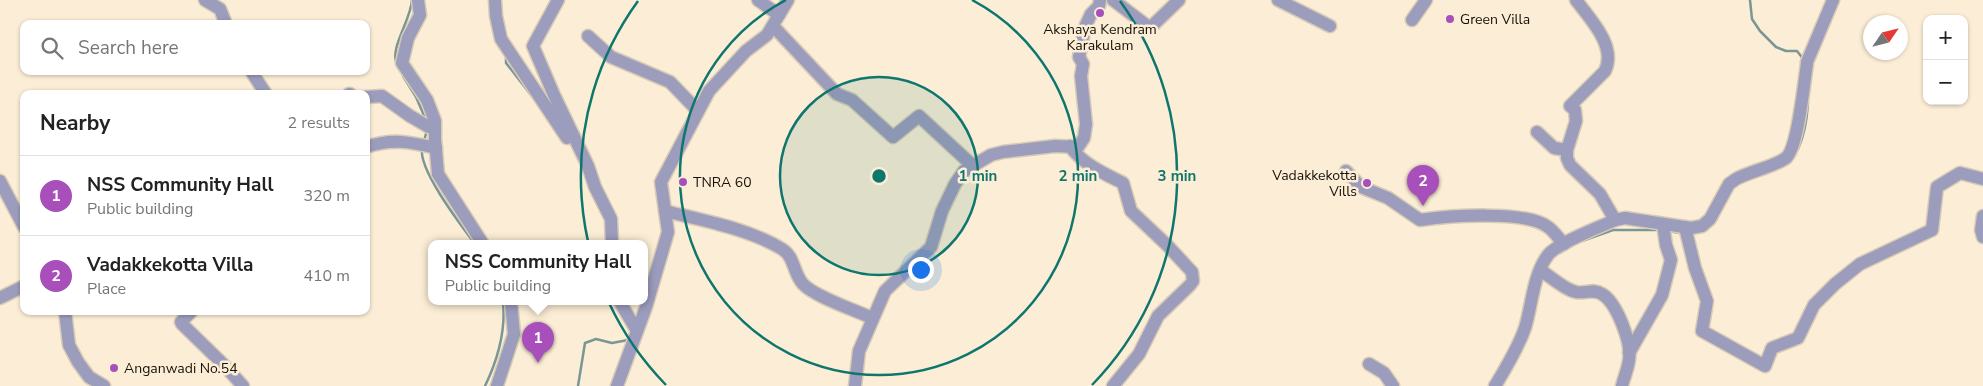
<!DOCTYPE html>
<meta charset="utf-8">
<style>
:root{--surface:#fff;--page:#f2f2f2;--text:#222;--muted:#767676;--line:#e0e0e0;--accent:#a84fbb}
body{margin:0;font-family:"Nunito Sans",sans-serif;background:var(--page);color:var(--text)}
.controls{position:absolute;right:15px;top:15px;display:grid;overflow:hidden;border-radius:10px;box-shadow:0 1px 4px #0004}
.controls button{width:45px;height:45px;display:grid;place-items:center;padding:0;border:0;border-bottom:1px solid var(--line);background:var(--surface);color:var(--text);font:25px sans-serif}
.compass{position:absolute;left:1863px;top:15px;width:45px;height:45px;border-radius:50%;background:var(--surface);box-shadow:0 1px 4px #0004;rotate:55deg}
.you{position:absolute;left:920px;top:269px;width:18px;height:18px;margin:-12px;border:4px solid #fff;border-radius:50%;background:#1a73e8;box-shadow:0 0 0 8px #1a73e833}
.badge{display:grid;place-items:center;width:32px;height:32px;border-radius:50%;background:var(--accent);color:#fff;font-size:16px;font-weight:700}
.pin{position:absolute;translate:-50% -41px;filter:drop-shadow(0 1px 2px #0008)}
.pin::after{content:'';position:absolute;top:26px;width:18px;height:15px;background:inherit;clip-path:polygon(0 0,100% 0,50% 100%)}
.popup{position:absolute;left:428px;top:240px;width:220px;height:65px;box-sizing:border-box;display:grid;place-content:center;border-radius:10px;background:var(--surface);filter:drop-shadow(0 1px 4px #0005);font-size:16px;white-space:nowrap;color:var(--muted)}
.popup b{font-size:19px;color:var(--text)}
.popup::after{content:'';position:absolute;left:50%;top:100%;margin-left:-10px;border:10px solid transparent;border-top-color:var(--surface)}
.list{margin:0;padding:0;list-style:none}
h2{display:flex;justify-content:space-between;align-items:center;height:65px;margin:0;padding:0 20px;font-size:21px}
h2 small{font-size:16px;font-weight:400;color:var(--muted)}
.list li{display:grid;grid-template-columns:32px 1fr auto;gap:15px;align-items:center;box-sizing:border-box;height:80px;padding:0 20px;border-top:1px solid var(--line)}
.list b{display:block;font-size:19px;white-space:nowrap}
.list p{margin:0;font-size:16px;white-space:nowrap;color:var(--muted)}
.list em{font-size:16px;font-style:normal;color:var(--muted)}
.icon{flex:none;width:28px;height:28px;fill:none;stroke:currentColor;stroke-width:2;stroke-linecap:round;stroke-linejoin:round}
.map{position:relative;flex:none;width:1983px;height:386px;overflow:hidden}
.search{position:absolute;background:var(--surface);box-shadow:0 1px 4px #0004;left:20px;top:20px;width:350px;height:55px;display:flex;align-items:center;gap:12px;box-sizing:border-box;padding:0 18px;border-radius:10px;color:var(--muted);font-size:19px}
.panel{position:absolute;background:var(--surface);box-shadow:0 1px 4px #0004;left:20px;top:90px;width:350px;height:225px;border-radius:10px}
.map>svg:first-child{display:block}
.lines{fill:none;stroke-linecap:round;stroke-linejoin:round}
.stream{stroke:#7a9695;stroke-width:2.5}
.minor-casing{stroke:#d7cbb5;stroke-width:15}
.minor{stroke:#9c9cbd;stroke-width:12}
.ring{fill:none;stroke:#0f766e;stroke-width:2.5}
.poi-dot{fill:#a84fbb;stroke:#fceed6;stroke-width:2}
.labels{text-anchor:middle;stroke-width:5;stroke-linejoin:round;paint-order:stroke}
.poi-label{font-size:14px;fill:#171107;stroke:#fceed6;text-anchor:start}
.centre{fill:#0f766e;stroke:#fceed6;stroke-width:2.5}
.ring-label{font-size:15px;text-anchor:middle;font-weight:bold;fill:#0f766e;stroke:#fceed6;stroke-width:5;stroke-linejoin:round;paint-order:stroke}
</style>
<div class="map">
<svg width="1983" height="386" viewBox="0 0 1983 386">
<rect width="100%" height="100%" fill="#fceed6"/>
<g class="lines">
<!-- stream -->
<g class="stream">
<path d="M1750 0 1752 19 1760 31 1776 47 1786 51H1797L1804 60"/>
<path d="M506 56V63L531 95"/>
<path d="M397 64C389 49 411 20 412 0"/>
<path d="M403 76 416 97 426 120"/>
<path d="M424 141 427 130"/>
<path d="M422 149C419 171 461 225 475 244"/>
<path d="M1798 149C1805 134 1807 119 1808 103"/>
<path d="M1667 231 1681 233"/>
<path d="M1582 241 1613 230H1659"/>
<path d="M1560 253 1572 246"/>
<path d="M485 386C498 359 506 332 503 302"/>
<path d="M578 386 585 343 596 339 612 343 628 340"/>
</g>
<!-- minor casing -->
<g class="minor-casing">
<g id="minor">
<path d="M205 0 220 9 226 24"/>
<path d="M418 0 420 15 408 38 402 63 427 100 435 121V139L438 174 483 244"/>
<path d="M495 0 496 16 501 39 567 138"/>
<path d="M558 0 533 46 554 95 588 166 595 187 611 219 612 244"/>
<path d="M758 0 779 15"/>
<path d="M1113 0 1150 28 1179 0"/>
<path d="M1278 0 1330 26"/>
<path d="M1576 0C1590 19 1617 46 1605 71L1570 106 1575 110 1576 121 1567 150V158L1570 165 1600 194 1615 220"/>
<path d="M1412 20 1426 0"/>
<path d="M773 26 837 94 852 100 893 137 919 116 973 166"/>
<path d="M588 36 611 57 670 82 698 111"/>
<path d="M1807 62 1833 0"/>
<path d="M251 71 266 94"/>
<path d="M349 94H350"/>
<path d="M366 97 382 96 410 116 429 127 435 128"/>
<path d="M1537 132 1554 148 1567 150"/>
<path d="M1070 146C1082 164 1105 174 1123 183L1131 211 1167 245 1192 272 1193 281 1190 285 1158 316 1139 354 1113 386"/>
<path d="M366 147C392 138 410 142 436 148"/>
<path d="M1346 171 1361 187 1388 198 1420 220C1448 216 1526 210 1548 227 1554 231 1559 239 1564 244"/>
<path d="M0 181 24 227"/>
<path d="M665 211C701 220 750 229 782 249 795 257 793 273 803 284 815 297 855 310 872 318"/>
<path d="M1983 216 1981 230 1983 237"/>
<path d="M1685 227 1695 268 1707 301 1702 331 1765 366 1772 348 1798 338 1814 305 1835 284 1860 264 1932 230 1937 187 1960 173 1983 179"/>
<path d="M1540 270C1550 276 1565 290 1576 292 1585 294 1593 288 1602 294 1617 303 1632 343 1629 360 1628 369 1624 377 1622 386"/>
<path d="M0 298 24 286"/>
<path d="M620 302 637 331"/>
<path d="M65 311 69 345 78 362 89 377 104 386"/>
<path d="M192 311 181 322 182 324 224 365 243 386"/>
<path d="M1629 353 1662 295 1671 260 1666 245 1663 224"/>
<path d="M1369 364 1384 373 1393 386"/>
<path d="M497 386 514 334 511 302"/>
<path d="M617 386 646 307 668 232 661 182 709 91 746 51 767 35 788 0"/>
<path d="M855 386 859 351 885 291 931 247 942 211 955 184 964 171 991 155 1003 152 1055 146 1078 147 1084 138 1086 124 1081 76 1083 64 1079 57 1085 27 1091 14 1099 6 1100 0"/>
<path d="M1495 386C1506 368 1518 348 1525 328 1532 305 1533 275 1548 255 1557 243 1600 227 1615 220L1625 218 1691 228 1702 226 1710 219 1729 184 1736 179C1751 171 1773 167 1786 158 1798 148 1804 82 1807 64"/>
</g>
</g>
<!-- minor -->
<use href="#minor" class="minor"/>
</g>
<!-- distance rings -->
<circle cx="879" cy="176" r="99" fill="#0f766e" fill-opacity=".12"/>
<g class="ring">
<circle cx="879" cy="176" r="99"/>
<path d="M972 0A199 199 0 1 1 786 0"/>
<path d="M666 385A298 298 0 0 1 638 1M1120 1A298 298 0 0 1 1092 385"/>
</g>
<!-- markers -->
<g class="poi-dot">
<circle cx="1100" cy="13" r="5"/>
<circle cx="1450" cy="19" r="5"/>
<circle cx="683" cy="182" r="5"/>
<circle cx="1367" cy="183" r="5"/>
<circle cx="114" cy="368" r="5"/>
</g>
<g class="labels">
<!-- poi labels -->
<g class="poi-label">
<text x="1460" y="24">Green Villa</text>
<text x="1100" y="34" text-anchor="middle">Akshaya Kendram<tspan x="1100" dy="16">Karakulam</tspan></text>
<text x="1357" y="180" text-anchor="end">Vadakkekotta<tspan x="1357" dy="16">Vills</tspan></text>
<text x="693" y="187">TNRA 60</text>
<text x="124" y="373">Anganwadi No.54</text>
</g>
</g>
<circle cx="879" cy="176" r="8" class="centre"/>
<g class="ring-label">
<text x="978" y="181">1 min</text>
<text x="1078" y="181">2 min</text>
<text x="1177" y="181">3 min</text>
</g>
</svg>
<div class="controls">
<button>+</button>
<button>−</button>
</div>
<svg class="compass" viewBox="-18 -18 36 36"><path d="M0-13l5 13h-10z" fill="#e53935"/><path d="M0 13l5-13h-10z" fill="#767676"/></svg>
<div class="you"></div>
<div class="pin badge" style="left:538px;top:363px">1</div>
<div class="popup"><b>NSS Community Hall</b>Public building</div>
<div class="pin badge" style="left:1423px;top:206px">2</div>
<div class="search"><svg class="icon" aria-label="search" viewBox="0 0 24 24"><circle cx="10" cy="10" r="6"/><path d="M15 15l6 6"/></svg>Search here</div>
<section class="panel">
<h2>Nearby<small>2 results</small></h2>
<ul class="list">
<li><span class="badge">1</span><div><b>NSS Community Hall</b><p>Public building</p></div><em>320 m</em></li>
<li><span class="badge">2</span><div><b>Vadakkekotta Villa</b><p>Place</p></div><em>410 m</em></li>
</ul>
</section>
</div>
